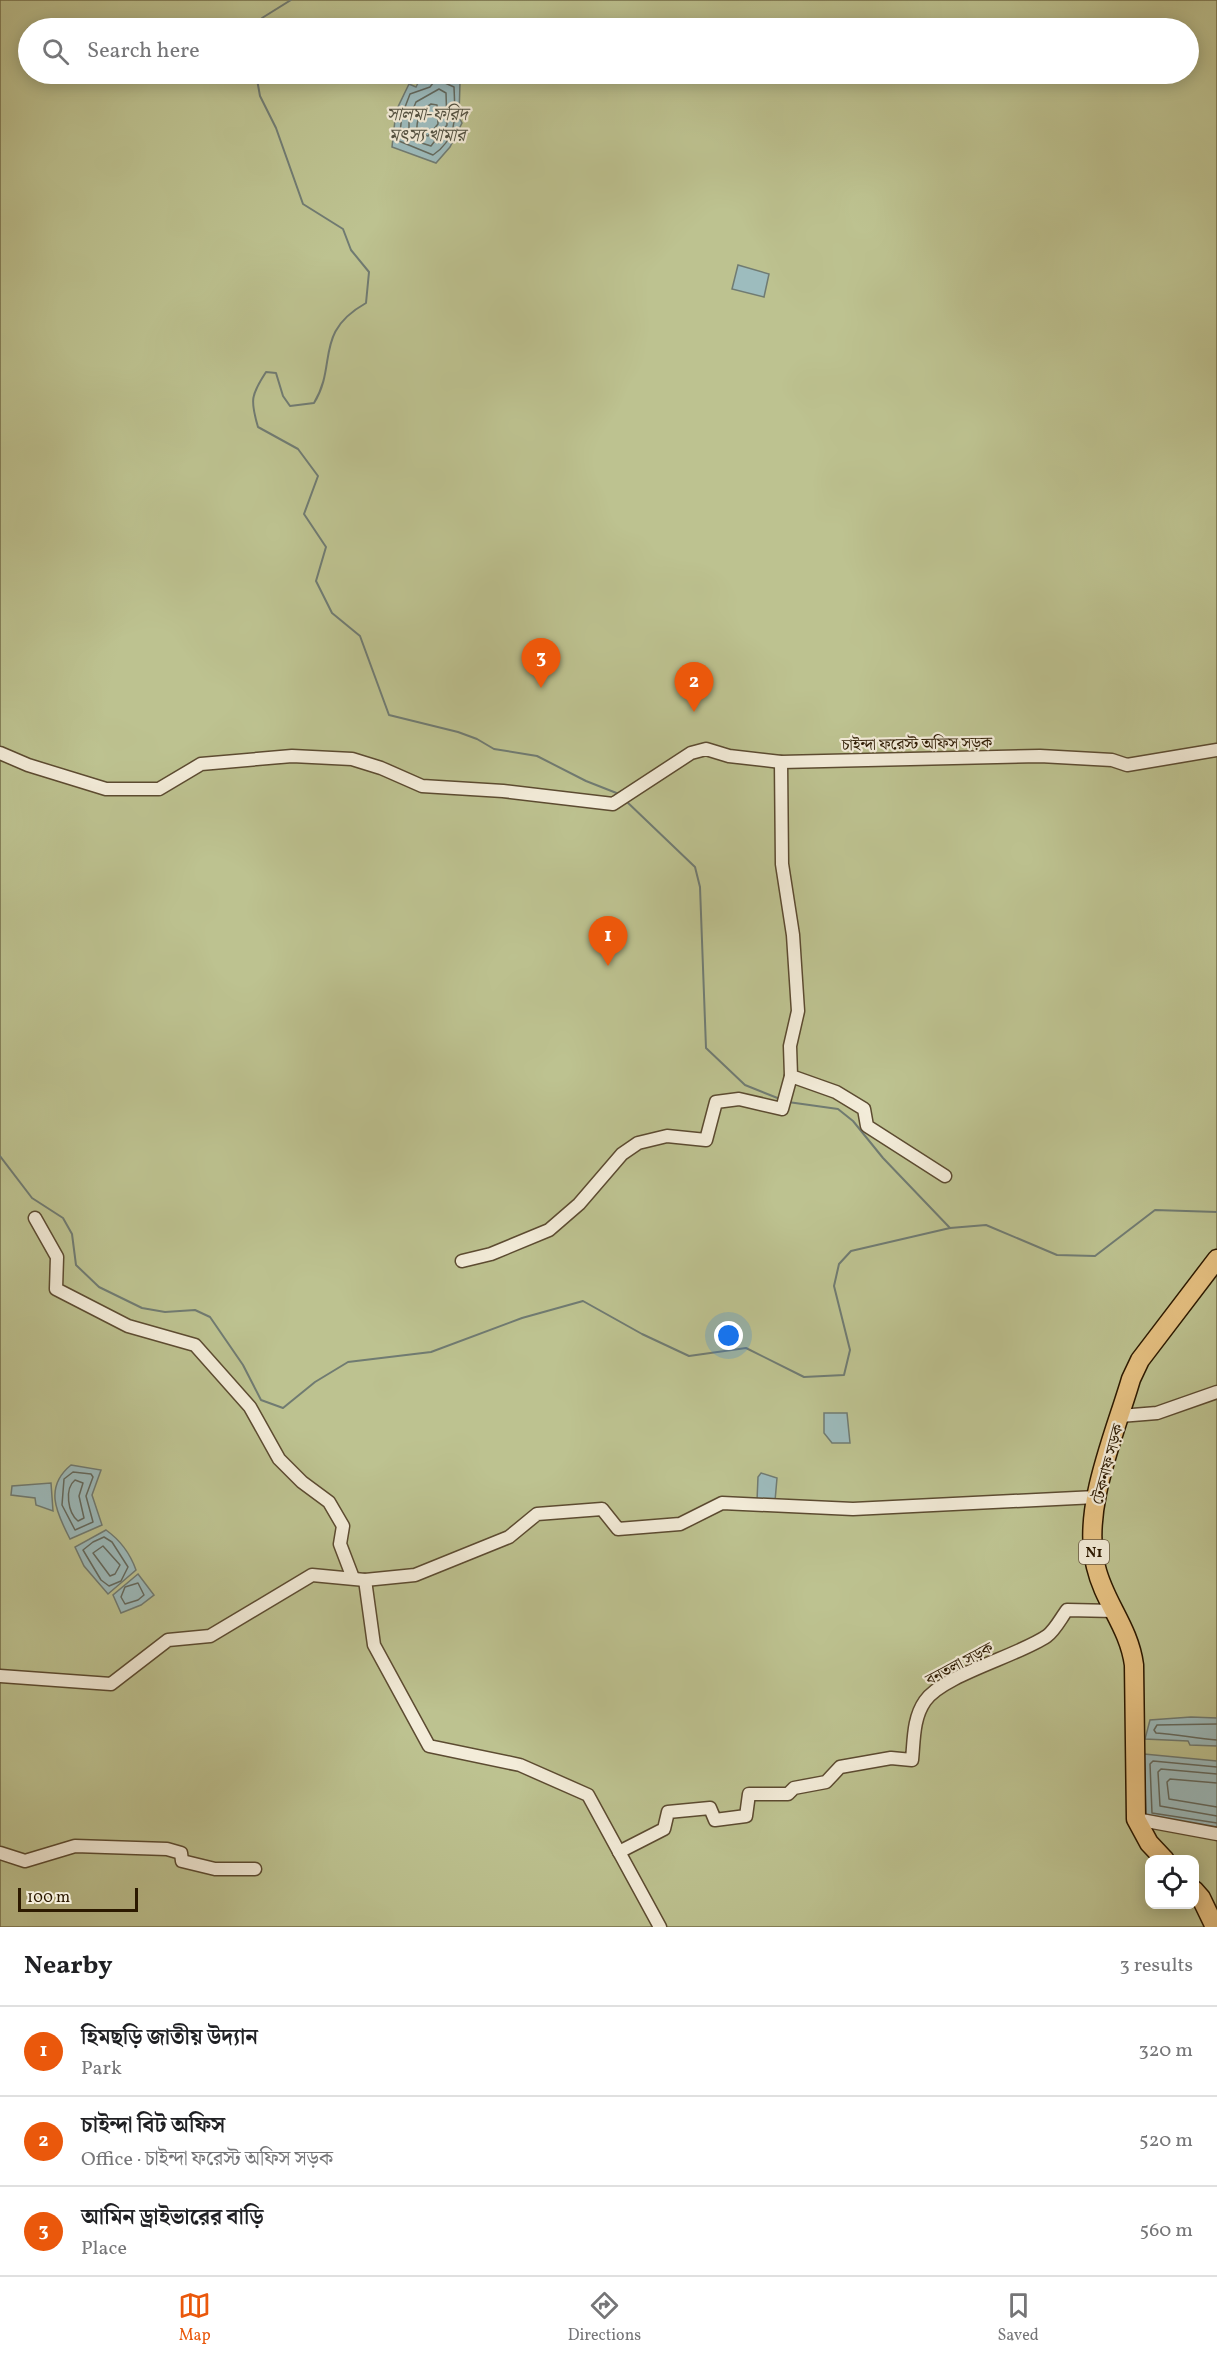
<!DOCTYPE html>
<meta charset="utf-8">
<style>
:root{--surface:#fff;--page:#f2f2f2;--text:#202124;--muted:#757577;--line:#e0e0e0;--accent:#ea580c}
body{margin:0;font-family:Vollkorn,"Noto Serif Bengali",serif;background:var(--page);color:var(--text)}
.controls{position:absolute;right:18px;bottom:18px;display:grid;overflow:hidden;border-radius:12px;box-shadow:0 3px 15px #0003}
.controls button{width:54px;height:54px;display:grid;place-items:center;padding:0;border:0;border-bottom:2px solid var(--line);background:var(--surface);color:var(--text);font:30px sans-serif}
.scale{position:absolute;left:18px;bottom:15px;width:120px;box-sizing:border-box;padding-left:6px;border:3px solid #2c1900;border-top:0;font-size:16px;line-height:21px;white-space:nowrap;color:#2c1900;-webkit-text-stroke:4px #f3ecd9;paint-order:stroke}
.you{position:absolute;left:729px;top:1336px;width:21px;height:21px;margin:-15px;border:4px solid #fff;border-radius:50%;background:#1a73e8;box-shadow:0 0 0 9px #1a73e833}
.badge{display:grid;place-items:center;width:39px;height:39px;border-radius:50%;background:var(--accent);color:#fff;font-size:20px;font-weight:700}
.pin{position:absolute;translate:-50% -50px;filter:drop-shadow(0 2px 3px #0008)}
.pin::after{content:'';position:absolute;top:32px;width:21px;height:18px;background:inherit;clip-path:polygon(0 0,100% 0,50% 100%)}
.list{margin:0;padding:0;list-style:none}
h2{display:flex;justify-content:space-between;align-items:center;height:78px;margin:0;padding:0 24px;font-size:26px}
h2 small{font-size:20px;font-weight:400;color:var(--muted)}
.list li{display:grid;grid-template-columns:39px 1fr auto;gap:18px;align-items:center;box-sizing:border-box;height:90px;padding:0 24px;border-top:2px solid var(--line)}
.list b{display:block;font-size:22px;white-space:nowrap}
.list p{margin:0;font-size:20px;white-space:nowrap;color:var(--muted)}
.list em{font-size:20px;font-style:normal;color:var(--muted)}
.icon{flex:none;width:33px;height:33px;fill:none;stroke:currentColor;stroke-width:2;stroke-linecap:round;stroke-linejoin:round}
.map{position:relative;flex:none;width:1217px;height:1927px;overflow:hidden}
.search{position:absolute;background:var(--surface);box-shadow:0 3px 15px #0003;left:18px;right:18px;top:18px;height:66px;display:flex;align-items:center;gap:15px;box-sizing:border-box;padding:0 21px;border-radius:33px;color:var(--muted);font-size:22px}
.sheet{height:348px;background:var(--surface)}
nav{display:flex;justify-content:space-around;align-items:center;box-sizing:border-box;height:84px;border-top:2px solid var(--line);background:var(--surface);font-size:16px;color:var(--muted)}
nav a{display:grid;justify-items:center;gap:3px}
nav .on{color:var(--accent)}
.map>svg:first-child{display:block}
.green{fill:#bdc290;stroke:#746e48;stroke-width:1.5;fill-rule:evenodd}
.water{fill:#9dbcbe;stroke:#707b72;stroke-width:1.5}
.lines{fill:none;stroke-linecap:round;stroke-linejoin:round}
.shore{stroke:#646a5f;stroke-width:1.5}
.stream{stroke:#707b72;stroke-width:2}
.minor-casing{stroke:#5c4b31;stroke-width:15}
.highway-casing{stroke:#2c1900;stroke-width:21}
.minor{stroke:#f3ecd9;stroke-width:12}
.highway{stroke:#e6c182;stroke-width:18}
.labels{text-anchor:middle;stroke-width:4.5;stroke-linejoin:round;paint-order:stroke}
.shield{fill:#f3ecd9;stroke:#685841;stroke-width:1.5}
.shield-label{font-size:15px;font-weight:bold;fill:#2c1900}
.street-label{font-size:16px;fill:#2c1900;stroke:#f3ecd9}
.water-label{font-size:18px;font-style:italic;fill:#545242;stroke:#f3ecd9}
</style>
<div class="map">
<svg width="1217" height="1927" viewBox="0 0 1217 1927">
<rect width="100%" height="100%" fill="#ede2c4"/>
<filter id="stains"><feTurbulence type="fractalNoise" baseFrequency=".00333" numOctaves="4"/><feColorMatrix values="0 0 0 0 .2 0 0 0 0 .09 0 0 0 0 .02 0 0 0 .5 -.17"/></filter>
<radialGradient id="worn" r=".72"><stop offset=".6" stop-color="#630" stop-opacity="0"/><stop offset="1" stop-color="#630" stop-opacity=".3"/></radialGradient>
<!-- green -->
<path class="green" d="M0 0H1217V1927H0ZM28 28H1188V74H28ZM1150 1860H1194V1904H1150Z"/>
<!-- water -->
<g class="water">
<path d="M431 74 460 82 459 117 462 123 450 147 436 163 392 147 396 111 409 84 416 87 419 81 427 82Z"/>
<path d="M738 265 769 274 764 297 732 289Z"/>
<path d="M824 1413H847L850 1443H832L824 1433Z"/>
<path d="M71 1465 101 1470 92 1495 102 1525 70 1539C56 1512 44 1487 71 1465Z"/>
<path d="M761 1473 777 1478 775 1501H757L758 1477Z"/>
<path d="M51 1483 53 1511 36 1505 35 1498 11 1495 12 1486Z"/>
<path d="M106 1530C120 1540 130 1553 136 1570L108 1594 84 1566 75 1547Z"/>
<path d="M138 1574 154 1595 141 1605 121 1613 113 1595Z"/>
<path d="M1191 1717 1217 1718V1746L1190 1745 1188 1741 1145 1739 1150 1720Z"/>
<path d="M1144 1754 1217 1761V1829L1146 1818Z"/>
</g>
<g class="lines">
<!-- shore -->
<g class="shore">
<path d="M436 79 454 87C455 115 459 137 433 155L399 141 402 115 410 94 430 87Z"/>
<path d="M439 89 446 93 447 125 431 146 409 139V119L416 102Z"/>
<path d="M431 104 437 105 438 124 428 136 417 132C416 120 421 110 431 104Z"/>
<path d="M73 1472 91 1474 93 1477 86 1496 93 1522 75 1530 62 1505 64 1479Z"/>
<path d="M75 1480 83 1483 79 1496 84 1518 78 1521C68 1513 64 1489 75 1480Z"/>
<path d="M104 1537 112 1542 128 1567 121 1581 109 1586 101 1580 83 1550 93 1542Z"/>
<path d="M103 1546 120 1565 115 1574 110 1576 93 1553Z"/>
<path d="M138 1583 144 1595 138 1600 125 1604 121 1597 125 1587Z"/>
<path d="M1217 1724 1157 1725 1154 1730 1156 1733C1178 1734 1196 1739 1217 1740"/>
<path d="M1217 1767 1153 1761 1150 1764 1152 1813 1217 1823"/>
<path d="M1217 1774 1161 1769 1158 1772 1160 1806 1217 1816"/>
<path d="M1217 1783 1170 1779 1167 1782 1169 1799 1217 1807"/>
</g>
<!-- stream -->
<g class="stream">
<path d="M260 28 262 18 291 0"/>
<path d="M256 74 260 96 276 128 303 204 343 229 351 250 369 272 366 303C313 333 338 364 314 403L290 406 283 396 276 373 266 372C251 395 250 400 258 427L298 449 318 476 304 514 326 547 316 581 332 613 360 636 389 715 458 732 477 739 494 749 537 756 586 781 619 794"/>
<path d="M625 800 695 867 700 887 706 1048 745 1085 780 1099"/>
<path d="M788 1102 838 1109 853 1121 883 1158 950 1228"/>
<path d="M0 1156 32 1198 63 1218 72 1234 76 1265 99 1287 142 1308 165 1312 195 1310 210 1317 243 1365 261 1400 283 1408 315 1382 348 1362 431 1352 522 1318 583 1301 642 1334 689 1356 746 1348 804 1377 844 1375 850 1350 834 1286 839 1264 851 1251 950 1228 986 1225 1057 1255 1095 1256 1155 1210 1217 1212"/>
</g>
<!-- minor casing -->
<g class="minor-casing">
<g id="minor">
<path d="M0 753 28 765 106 789H159L201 764 292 756 352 759 381 768 422 786 503 791 613 804 691 753 706 749 729 756 781 762 1040 756 1112 760 1127 765 1217 750"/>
<path d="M781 762 782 864 793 935 798 1011 790 1046 791 1076 836 1092 864 1109 867 1126 945 1176"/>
<path d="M35 1218 57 1257 56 1289 128 1326 195 1345 250 1407 279 1459 302 1482 329 1502 343 1526 340 1544 353 1578"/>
<path d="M462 1261 491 1254 549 1230 579 1204 622 1154 638 1143 667 1136 706 1140 716 1102 739 1099 782 1109 791 1076"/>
<path d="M1120 1416 1157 1413 1217 1392"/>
<path d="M365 1580 374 1645 429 1746 520 1765 588 1795 660 1927"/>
<path d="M0 1676 111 1684 168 1640 210 1636 312 1575 365 1580 415 1575 509 1537 537 1514 602 1509 618 1529 680 1524 722 1503 853 1509 1096 1497"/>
<path d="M1136 1819 1217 1834"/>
<path d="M619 1852 664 1829 668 1812 710 1808 715 1820 746 1816 749 1794H788L794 1788 826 1782 840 1767 891 1758 912 1760C914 1740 913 1718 925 1701 943 1675 1018 1656 1047 1636 1055 1630 1061 1618 1067 1610L1115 1611"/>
<path d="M0 1853 25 1861 75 1846 167 1849 181 1853 182 1861 215 1869H255"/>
</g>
</g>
<!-- highway casing -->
<g class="highway-casing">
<g id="highway">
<path d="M1165 1860 1149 1843 1136 1819 1134 1665C1129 1627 1104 1602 1096 1567 1081 1510 1115 1434 1131 1379L1140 1360 1217 1259"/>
<path d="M1194 1890 1201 1898 1215 1927"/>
</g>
</g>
<!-- minor -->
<use href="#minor" class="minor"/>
<!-- highway -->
<use href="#highway" class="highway"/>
</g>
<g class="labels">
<!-- shield labels -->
<rect class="shield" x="1079" y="1540" width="30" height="24" rx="4.5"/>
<g class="shield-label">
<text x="1094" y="1557">N1</text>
</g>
<!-- street labels -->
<g class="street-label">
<text transform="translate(917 743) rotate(-1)" y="6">চাইন্দা ফরেস্ট অফিস সড়ক</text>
<text transform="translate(1107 1464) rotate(-75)" y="6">টেকনাফ সড়ক</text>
<text transform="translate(959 1663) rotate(-28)" y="6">বনতলা সড়ক</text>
</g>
<!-- water labels -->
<g class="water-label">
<text x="427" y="120">সালমা-ফরিদ<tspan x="427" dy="21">মৎস্য খামার</tspan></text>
</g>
</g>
<rect width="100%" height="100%" filter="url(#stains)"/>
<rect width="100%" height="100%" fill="url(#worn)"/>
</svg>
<div class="controls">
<button><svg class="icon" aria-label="locate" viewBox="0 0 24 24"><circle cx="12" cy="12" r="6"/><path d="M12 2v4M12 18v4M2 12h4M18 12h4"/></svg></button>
</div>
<div class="scale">100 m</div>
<div class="you"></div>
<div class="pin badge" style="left:608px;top:966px">1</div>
<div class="pin badge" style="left:694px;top:712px">2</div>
<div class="pin badge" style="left:541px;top:688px">3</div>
<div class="search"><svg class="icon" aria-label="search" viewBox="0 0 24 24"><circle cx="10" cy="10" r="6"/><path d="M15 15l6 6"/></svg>Search here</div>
</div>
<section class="sheet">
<h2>Nearby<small>3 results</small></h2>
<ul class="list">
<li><span class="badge">1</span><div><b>হিমছড়ি জাতীয় উদ্যান</b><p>Park</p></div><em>320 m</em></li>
<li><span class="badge">2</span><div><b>চাইন্দা বিট অফিস</b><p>Office · চাইন্দা ফরেস্ট অফিস সড়ক</p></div><em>520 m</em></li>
<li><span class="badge">3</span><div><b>আমিন ড্রাইভারের বাড়ি</b><p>Place</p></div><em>560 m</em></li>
</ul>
</section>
<nav>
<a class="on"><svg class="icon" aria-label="map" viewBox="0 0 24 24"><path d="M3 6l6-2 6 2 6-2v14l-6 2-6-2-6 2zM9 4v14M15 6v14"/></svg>Map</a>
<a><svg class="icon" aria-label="directions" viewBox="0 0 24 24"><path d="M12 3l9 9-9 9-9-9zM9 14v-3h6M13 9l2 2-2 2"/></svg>Directions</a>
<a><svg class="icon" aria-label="saved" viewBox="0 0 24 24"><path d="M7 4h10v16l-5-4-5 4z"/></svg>Saved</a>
</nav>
